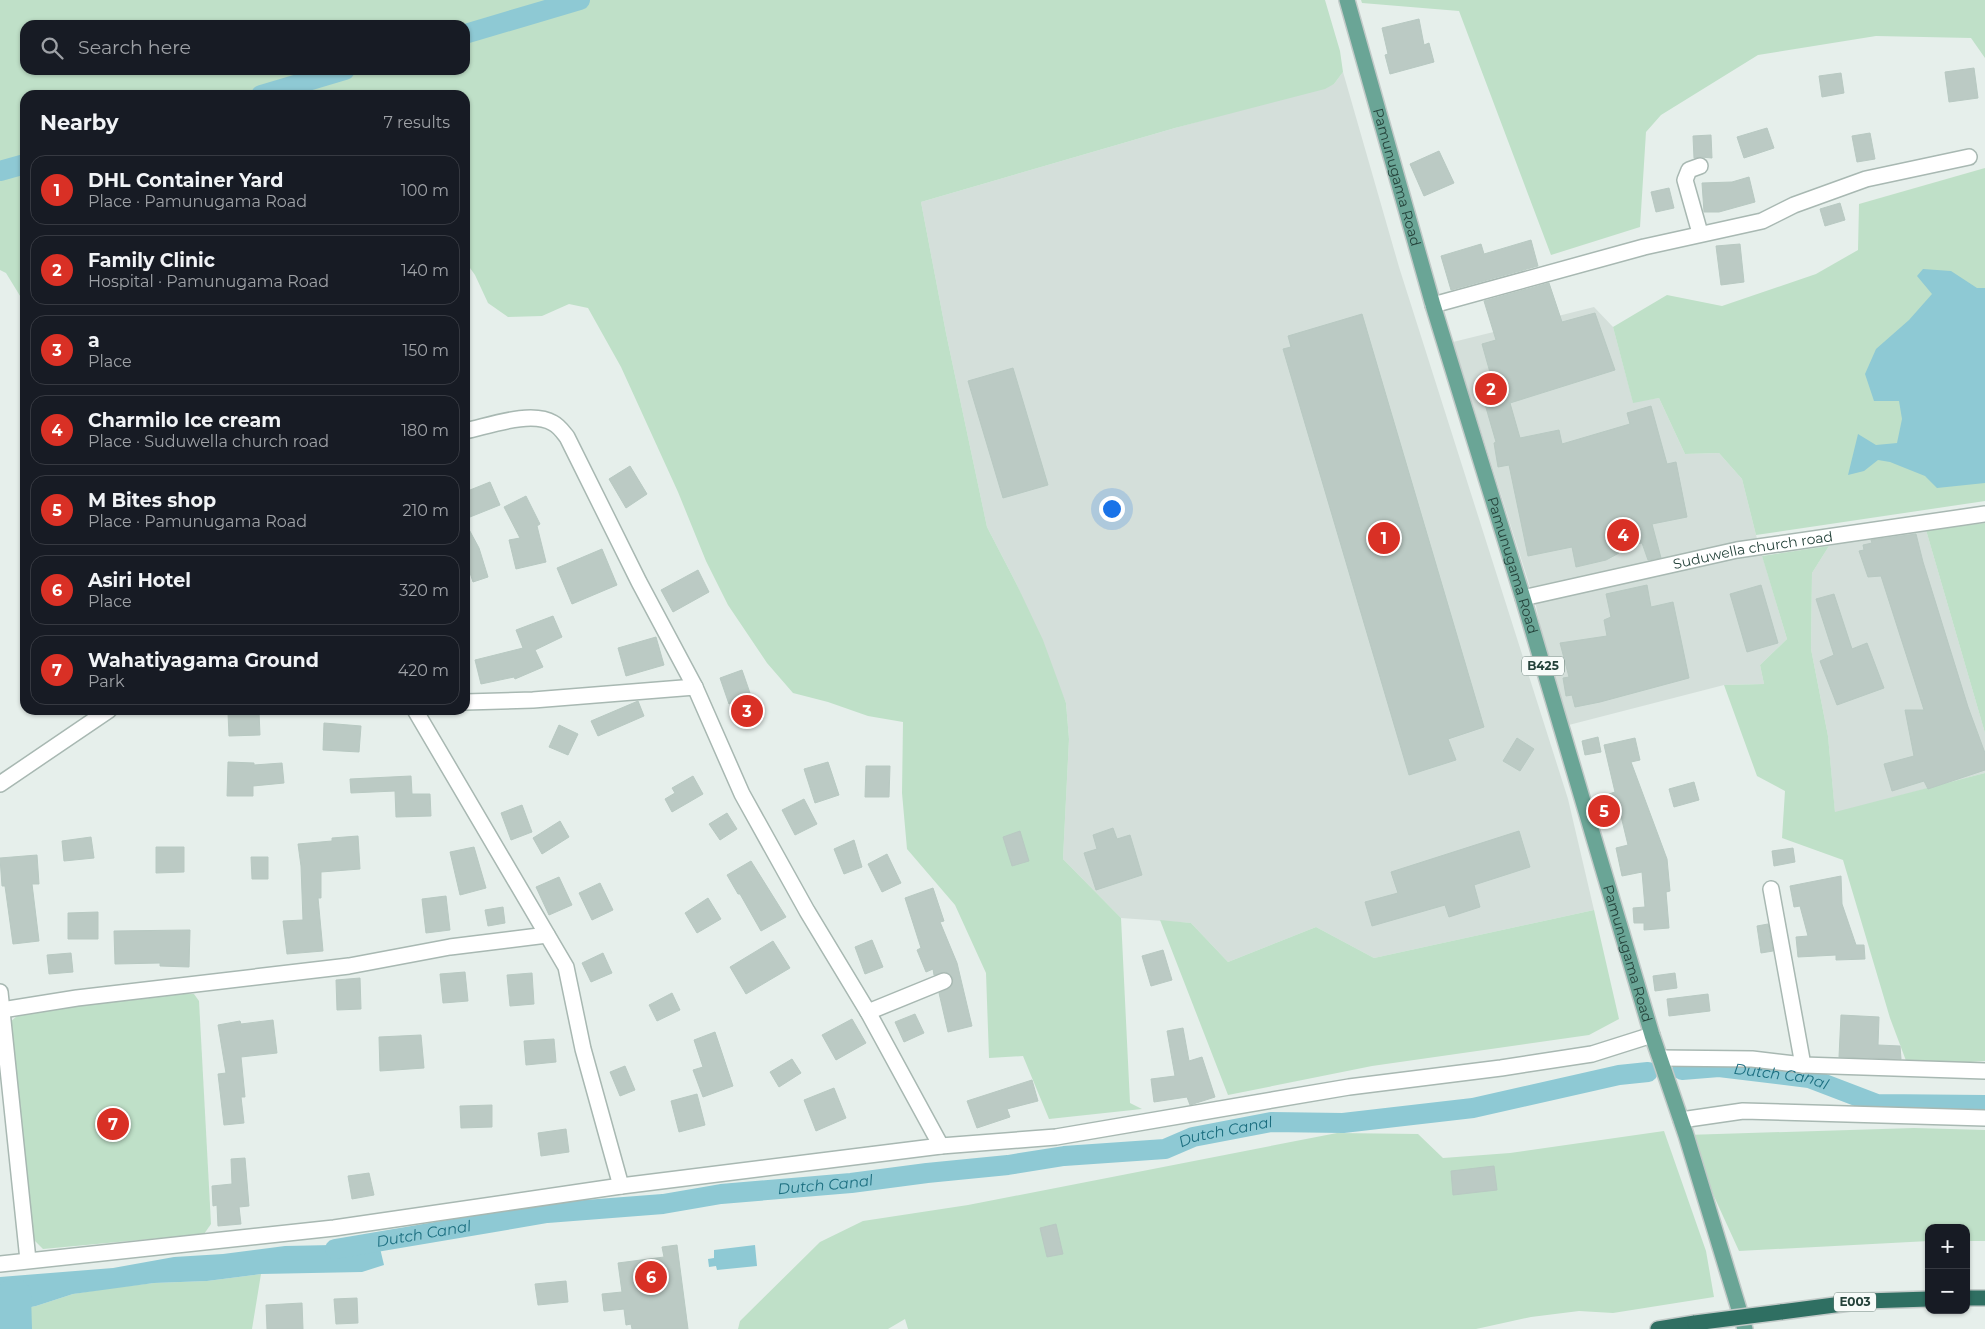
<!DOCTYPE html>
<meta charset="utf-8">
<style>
:root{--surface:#171b24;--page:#20242c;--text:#f1f3f6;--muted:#9ea1a6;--line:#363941;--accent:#d93025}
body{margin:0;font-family:Montserrat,sans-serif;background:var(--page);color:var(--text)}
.controls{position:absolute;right:15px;bottom:15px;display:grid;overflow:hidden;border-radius:10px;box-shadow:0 1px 4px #0004}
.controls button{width:45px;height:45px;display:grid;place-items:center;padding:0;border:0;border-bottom:1px solid var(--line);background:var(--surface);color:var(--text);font:25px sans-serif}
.you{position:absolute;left:1111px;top:508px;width:18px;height:18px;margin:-12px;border:4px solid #fff;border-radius:50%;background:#1a73e8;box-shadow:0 0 0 8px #1a73e833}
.badge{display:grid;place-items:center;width:32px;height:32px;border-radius:50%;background:var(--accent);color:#fff;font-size:16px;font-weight:700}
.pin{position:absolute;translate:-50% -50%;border:2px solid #fff;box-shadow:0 1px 5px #0006}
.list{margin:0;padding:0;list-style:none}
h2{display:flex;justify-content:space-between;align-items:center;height:65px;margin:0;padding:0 20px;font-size:21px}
h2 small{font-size:16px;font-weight:400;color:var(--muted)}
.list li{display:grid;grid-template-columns:32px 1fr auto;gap:15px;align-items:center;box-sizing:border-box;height:70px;margin:0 10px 10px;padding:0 10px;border:1px solid var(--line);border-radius:15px}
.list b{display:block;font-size:19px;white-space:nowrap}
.list p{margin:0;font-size:16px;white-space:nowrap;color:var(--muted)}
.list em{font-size:16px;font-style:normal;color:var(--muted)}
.icon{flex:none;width:28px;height:28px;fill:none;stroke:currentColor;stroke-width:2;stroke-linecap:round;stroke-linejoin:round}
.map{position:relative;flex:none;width:1985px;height:1329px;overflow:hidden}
.search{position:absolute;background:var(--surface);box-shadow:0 1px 4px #0004;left:20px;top:20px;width:450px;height:55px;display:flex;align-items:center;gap:12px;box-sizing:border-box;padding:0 18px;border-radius:15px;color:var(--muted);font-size:19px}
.panel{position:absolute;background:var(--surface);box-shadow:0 1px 4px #0004;left:20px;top:90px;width:450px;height:625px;border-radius:15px}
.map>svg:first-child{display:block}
.built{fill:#d4dfda}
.green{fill:#bfe0c8;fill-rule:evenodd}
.water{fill:#8ec9d4}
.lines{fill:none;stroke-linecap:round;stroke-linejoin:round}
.canal{stroke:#8ec9d4;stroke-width:20}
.river{stroke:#8ec9d4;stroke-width:34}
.building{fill:#bbcac4;stroke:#b8c9c2}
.minor-casing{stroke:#a8b8b2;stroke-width:18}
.primary-casing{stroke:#c2cac8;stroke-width:18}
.motorway-casing{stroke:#c2cac8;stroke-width:18}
.minor{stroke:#fff;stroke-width:15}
.primary{stroke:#6aa596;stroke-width:15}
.motorway{stroke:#2f6f62;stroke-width:15}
.motorway-bridge-casing{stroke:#c2cac8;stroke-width:18;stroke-linecap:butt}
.motorway-bridge{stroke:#2f6f62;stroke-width:15}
.labels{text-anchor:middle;stroke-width:4;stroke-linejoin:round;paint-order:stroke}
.shield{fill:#f7fbf9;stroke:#637a73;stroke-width:1}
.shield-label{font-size:12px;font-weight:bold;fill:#24423a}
.street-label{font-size:14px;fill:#24423a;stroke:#f7fbf9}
.water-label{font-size:15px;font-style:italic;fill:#1c6f80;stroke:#f7fbf9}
</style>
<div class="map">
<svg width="1985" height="1329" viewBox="0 0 1985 1329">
<rect width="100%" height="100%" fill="#e6efeb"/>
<!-- built -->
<g class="built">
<path d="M1343 72 1399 267 1568 799 1594 910 1374 958 1316 927 1228 962 1191 923 1121 918 1063 859 1069 739 1066 703 1016 583 987 527 946 333 921 202 1175 128 1334 84Z"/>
<path d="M1594 307 1613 327 1633 402 1659 398 1685 454 1719 453 1742 479 1756 535 1787 639 1760 665 1764 684 1724 685 1561 727 1536 606 1453 342Z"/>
<path d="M1926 530 1985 733V773L1835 813 1828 736 1811 649 1812 573 1829 546 1855 539Z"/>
</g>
<!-- green -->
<g class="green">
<path d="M0 0H1325L1340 51 1343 72 1334 84 1325 89 1175 128 921 202 946 333 987 527 1016 583 1043 640 1066 703 1069 739 1063 859 1121 918 1130 1103 1142 1109 1049 1119 1023 1056 989 1058 986 973 955 905 907 849 902 793 903 722 868 716 828 702 793 693 767 663 728 605 706 561 678 492 621 367 588 308 569 304 542 316 508 317 488 303 475 275 465 261V95H25V304L6 273 0 270ZM25 25H465V70H25Z"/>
<path d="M1361 0H1985V58L1971 38 1876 36 1758 55 1661 115 1646 132 1640 227 1551 255 1459 11 1362 3Z"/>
<path d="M1985 168V501L1756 535 1742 479 1719 453 1685 454 1659 398 1633 403 1613 327 1667 295 1722 306 1816 274 1858 250 1859 204Z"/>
<path d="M1985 523V733L1926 530Z"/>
<path d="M1829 546 1812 573 1811 649 1828 736 1835 812 1985 773V1061L1908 1066 1890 1018 1843 860 1782 838 1785 791 1757 776 1724 685 1764 684 1760 665 1787 639 1762 556Z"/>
<path d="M1594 910 1619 1019 1589 1035 1372 1066 1228 1095 1160 920 1191 923 1228 962 1316 927 1374 958Z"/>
<path d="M184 994H194L199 1001 211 1224 204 1234 43 1249 33 1239 8 1024 18 1015 53 1009Z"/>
<path d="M1914 1128 1985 1130V1241H1966V1228H1929V1241L1739 1251 1686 1135Z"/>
<path d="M1664 1131 1706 1251 1714 1297 1613 1313 1579 1311 1531 1317 1476 1329H908L905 1319 888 1329H738L740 1321 820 1242 863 1221 968 1205 1337 1133 1418 1134 1443 1158 1510 1153Z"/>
<path d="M261 1274 252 1329H0V1310L8 1312 36 1306 73 1294 110 1288 154 1283 207 1281Z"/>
</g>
<!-- water -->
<g class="water">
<path d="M1923 269 1951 271 1977 288H1985V483L1937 488 1925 476 1890 462 1878 460 1864 471 1848 475 1858 434 1876 445 1897 443 1902 419 1899 401H1874L1865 374 1876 349 1909 320 1932 294 1917 276Z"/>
<path d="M379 1244 384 1265 362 1272 261 1274 207 1281 154 1283 73 1294 36 1306 8 1312 0 1310V1277L113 1268 174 1257 223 1254 285 1246Z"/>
<path d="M755 1245 757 1266 717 1270 716 1266 709 1267 708 1259 714 1258V1250Z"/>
</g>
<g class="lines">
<!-- canal -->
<g class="canal">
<path d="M465 34 580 0"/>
<path d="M261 95 345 70"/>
<path d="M0 171 25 164"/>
<path id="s1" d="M1682 1070 1719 1067 1809 1078 1877 1104 1985 1105"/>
<path id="s2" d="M335 1249 547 1213 663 1204 721 1194 851 1183 927 1173 1008 1165 1064 1156 1165 1149 1193 1137 1271 1122 1343 1123 1473 1108 1619 1075 1648 1072"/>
</g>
<!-- river -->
<path class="river" d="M14 1295 15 1329"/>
</g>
<!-- building -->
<g class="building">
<path d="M1419 19 1424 45 1429 43 1434 62 1390 74 1385 55 1388 54 1382 28Z"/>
<path d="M1974 68 1978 98 1949 102 1945 72Z"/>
<path d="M1841 73 1844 93 1822 97 1819 76Z"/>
<path d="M1767 128 1774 148 1744 158 1737 137Z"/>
<path d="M1870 133 1875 159 1857 162 1852 136Z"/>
<path d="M1711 135 1712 158 1701 157 1694 158 1693 136Z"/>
<path d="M1439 151 1454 183 1424 196 1410 164Z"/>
<path d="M1749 177 1755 202 1719 212H1704L1702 183 1732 182Z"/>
<path d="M1669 188 1674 208 1656 212 1651 192Z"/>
<path d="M1840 203 1845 220 1825 226 1820 209Z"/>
<path d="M1531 240 1538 266 1451 290 1441 256 1481 244 1484 254Z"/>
<path d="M1740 244 1744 282 1721 285 1716 246Z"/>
<path d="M1549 283 1562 322 1595 313 1615 370 1510 403 1520 438 1559 430 1562 444 1630 424 1627 413 1651 406 1667 464 1676 462 1687 517 1652 524 1661 558 1648 560 1642 543 1620 547 1619 553 1606 560 1576 567 1572 547 1528 556 1509 465 1498 467 1494 443 1496 442 1478 380 1491 376 1482 344 1496 340 1484 301Z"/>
<path d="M1362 314 1484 727 1448 739 1456 760 1409 775 1283 349 1291 347 1288 336Z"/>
<path d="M1013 368 1048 485 1003 498 968 381Z"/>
<path d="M630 466 647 494 626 508 609 479Z"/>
<path d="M490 482 500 505 465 519V492Z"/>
<path d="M526 496 540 524 537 526 546 562 516 569 509 540 520 538 504 507Z"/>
<path d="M465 522 479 548 488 577 473 582 465 557Z"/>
<path d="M1916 534 1923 562 1968 707 1985 753V770L1928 789 1924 781 1892 791 1884 764 1914 756 1905 710H1924L1881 576 1868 577 1859 551 1864 550 1863 545 1872 543 1871 540Z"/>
<path d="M602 549 617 585 572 604 557 568Z"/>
<path d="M698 570 709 592 673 612 661 590Z"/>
<path d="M1647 585 1651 607 1673 602 1689 678 1600 702 1575 707 1572 695 1566 696 1563 678 1569 677 1560 643 1607 636 1604 620 1611 617 1606 594Z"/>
<path d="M1761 585 1778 643 1747 652 1730 594Z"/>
<path d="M1834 594 1852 649 1867 643 1884 688 1837 705 1820 661 1834 655 1816 599Z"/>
<path d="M553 616 562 637 535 650 543 667 515 679 514 677 481 684 475 660 523 648 516 630Z"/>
<path d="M656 637 664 665 626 676 618 648Z"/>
<path d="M742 670 751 696 729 704 720 678Z"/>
<path d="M638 701 644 716 598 736 591 721Z"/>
<path d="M259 712 260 735 229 736 228 713Z"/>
<path d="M324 723 361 726 359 752 323 750Z"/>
<path d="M559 725 578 734 568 755 549 747Z"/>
<path d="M1598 737 1601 752 1585 755 1582 741Z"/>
<path d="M1517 738 1534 749 1520 771 1503 761Z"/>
<path d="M1635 738 1640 760 1631 762 1667 859 1670 891 1666 892 1669 928 1644 930V923H1634L1633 908 1645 907 1642 872 1622 876 1616 848 1628 845 1620 812 1616 814 1609 794 1615 792 1604 745Z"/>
<path d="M228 762 254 763V765L282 763 284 783 253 786V796H227Z"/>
<path d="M828 762 839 795 815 803 804 769Z"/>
<path d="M866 766H890L889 797H865Z"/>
<path d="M411 776 412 794H430L431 816 396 817 395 791 351 793 350 779Z"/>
<path d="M693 776 703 794 672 812 665 799 675 793 672 788Z"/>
<path d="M1694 782 1699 800 1674 807 1669 789Z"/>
<path d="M804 799 817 824 795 835 782 810Z"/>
<path d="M522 805 532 832 511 840 501 813Z"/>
<path d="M727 813 737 829 720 840 709 824Z"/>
<path d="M560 821 569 837 542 854 533 838Z"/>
<path d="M1113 828 1117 839 1130 835 1142 875 1096 890 1084 853 1097 849 1093 835Z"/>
<path d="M1020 831 1029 861 1012 866 1003 837Z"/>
<path d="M1519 831 1530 867 1474 885 1480 907 1449 917 1445 905 1372 926 1365 902 1398 893 1391 872Z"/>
<path d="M358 836 360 869 321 872V898H318L323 951 287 954 283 921 303 920 301 866 298 844 332 841V838Z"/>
<path d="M91 837 94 858 64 861 62 841Z"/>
<path d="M854 840 862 867 844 874 834 849Z"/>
<path d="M156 847H184V872L156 873Z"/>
<path d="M474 847 486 888 460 895 450 852Z"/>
<path d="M1793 848 1795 862 1774 866 1772 851Z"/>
<path d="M887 854 901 883 882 892 868 864Z"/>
<path d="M37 855 39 884H32L39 941 13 944 5 886H2L0 858Z"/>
<path d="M251 857H268V879H252Z"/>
<path d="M751 861 786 917 761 931 740 894H738L727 875Z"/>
<path d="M1841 876 1842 904 1856 945H1864L1865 959 1836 960V955L1798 957 1796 937 1808 936 1800 906 1794 907 1790 886Z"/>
<path d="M559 877 572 905 549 915 536 887Z"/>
<path d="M600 883 613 910 592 920 579 893Z"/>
<path d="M933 888 944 921 940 922 957 963 972 1026 948 1032 939 993 951 987 953 978 946 972 934 975 933 969 926 972 917 950 921 948 905 898Z"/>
<path d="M446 896 450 930 426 933 422 899Z"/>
<path d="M708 898 721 919 697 933 685 913Z"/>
<path d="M503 907 505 923 488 926 485 910Z"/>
<path d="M98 912V939H68V913Z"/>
<path d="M1768 924 1773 951 1761 953 1757 926Z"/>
<path d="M190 930 189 967 160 966V963L115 964 114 931Z"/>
<path d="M872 940 883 967 865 974 855 947Z"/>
<path d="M773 941 790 968 746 994 730 967Z"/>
<path d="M1163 950 1172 980 1151 986 1142 956Z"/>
<path d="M71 953 73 972 49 974 47 955Z"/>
<path d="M603 953 612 973 591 982 582 963Z"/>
<path d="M465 972 468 1001 443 1003 440 974Z"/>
<path d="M532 973 534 1004 510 1006 507 975Z"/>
<path d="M1675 973 1677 988 1655 991 1653 976Z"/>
<path d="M360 978 361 1009 337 1010 336 980Z"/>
<path d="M672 993 680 1010 657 1021 649 1005Z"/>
<path d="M1708 994 1710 1011 1669 1016 1667 999Z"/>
<path d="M915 1014 924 1033 904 1042 895 1022Z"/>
<path d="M1841 1015 1879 1017 1878 1045 1900 1046 1901 1059 1839 1057Z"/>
<path d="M852 1019 866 1043 836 1060 822 1035Z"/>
<path d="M273 1020 277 1053 241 1057 245 1097H241L244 1123 224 1125 218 1074 226 1073 218 1025 240 1021 241 1024Z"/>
<path d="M1183 1028 1189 1061 1202 1057 1215 1097 1190 1105 1187 1097 1154 1102 1151 1079 1175 1076 1167 1031Z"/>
<path d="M715 1032 733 1086 703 1097 693 1070 703 1067 694 1040Z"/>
<path d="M421 1035 424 1068 380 1071 379 1037Z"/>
<path d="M554 1039 556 1062 526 1065 524 1041Z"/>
<path d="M792 1059 801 1073 779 1087 770 1072Z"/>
<path d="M625 1066 635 1090 620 1096 610 1072Z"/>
<path d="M1032 1080 1038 1101 1007 1109 1010 1117 977 1128 967 1101Z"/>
<path d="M834 1088 846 1118 816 1131 804 1100Z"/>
<path d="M697 1094 705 1125 679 1132 671 1101Z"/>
<path d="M492 1105V1127L461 1128 460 1106Z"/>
<path d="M566 1129 569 1152 541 1156 538 1133Z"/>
<path d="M245 1158 249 1206 239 1207 241 1224 218 1226 217 1205 213 1206 212 1186 232 1184 231 1159Z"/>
<path d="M1494 1166 1497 1190 1453 1195 1451 1171Z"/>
<path d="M369 1173 374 1195 352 1199 348 1176Z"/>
<path d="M1056 1224 1063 1254 1047 1257 1040 1228Z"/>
<path d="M677 1245 688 1329H632L631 1324 626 1325 624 1309 604 1311 602 1294 622 1292 618 1263 664 1257 662 1247Z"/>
<path d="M566 1281 568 1302 538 1305 535 1284Z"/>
<path d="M357 1298 358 1323 336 1324 334 1299Z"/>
<path d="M302 1303 303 1329H267L266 1305Z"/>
</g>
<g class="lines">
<!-- minor casing -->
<g class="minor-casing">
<g id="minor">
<path d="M1700 166 1689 170 1685 180 1700 233"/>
<path d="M1433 305 1644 247 1762 221 1794 205 1866 179 1969 157"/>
<path d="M465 431C489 426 531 410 553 423 559 426 563 432 567 437L639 582 695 687 742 794 807 911 868 1012 941 1146"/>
<path id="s3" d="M1523 598 1737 550 1985 514"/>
<path d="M465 702 533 700 695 687"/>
<path d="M415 710 566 967 583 1049 621 1186"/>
<path d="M0 784 109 710"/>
<path d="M1771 889 1803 1065"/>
<path d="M0 992 28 1260"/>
<path d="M2 1010 77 998 349 966 450 947 547 935"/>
<path d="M868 1012 944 981"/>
<path d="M1660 1058 1752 1059 1803 1065 1985 1071"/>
<path d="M1681 1120 1743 1111 1985 1118"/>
<path d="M0 1264 334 1228 621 1186 941 1146 1056 1137 1349 1087 1501 1068 1592 1054 1652 1035"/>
</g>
</g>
<!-- primary casing -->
<g class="primary-casing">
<g id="primary">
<path id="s4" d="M1347 0 1433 305 1523 598 1652 1035 1686 1135 1745 1329"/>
</g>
</g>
<!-- motorway casing -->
<g class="motorway-casing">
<g id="motorway">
<path d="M1966 1298H1985"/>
<path d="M1781 1312 1865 1301 1929 1299"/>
<path d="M1658 1329 1695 1323"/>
</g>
</g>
<!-- minor -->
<use href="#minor" class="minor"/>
<!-- primary -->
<use href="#primary" class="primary"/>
<!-- motorway -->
<use href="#motorway" class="motorway"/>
<!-- motorway-bridge casing -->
<g class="motorway-bridge-casing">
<path id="motorway-bridge" d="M1695 1323 1781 1312"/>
</g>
<!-- motorway-bridge -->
<use href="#motorway-bridge" class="motorway-bridge"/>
</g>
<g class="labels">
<!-- shield labels -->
<g class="shield">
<rect x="1522" y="656.5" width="42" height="19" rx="4"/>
<rect x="1834" y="1292.5" width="42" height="19" rx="4"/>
</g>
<g class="shield-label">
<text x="1543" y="670">B425</text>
<text x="1855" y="1306">E003</text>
</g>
<!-- street labels -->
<g class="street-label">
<text dy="5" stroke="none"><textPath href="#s4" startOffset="184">Pamunugama Road</textPath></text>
<text dy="5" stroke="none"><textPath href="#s3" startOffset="235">Suduwella church road</textPath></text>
<text dy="5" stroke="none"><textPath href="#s4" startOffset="589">Pamunugama Road</textPath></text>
<text dy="5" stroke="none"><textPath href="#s4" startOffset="994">Pamunugama Road</textPath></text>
</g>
<!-- water labels -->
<g class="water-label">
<text dy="5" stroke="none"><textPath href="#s1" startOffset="100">Dutch Canal</textPath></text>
<text dy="5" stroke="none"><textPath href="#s2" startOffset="900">Dutch Canal</textPath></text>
<text dy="5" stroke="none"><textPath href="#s2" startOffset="495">Dutch Canal</textPath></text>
<text dy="5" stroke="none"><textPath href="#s2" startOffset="90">Dutch Canal</textPath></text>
</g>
</g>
</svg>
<div class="controls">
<button>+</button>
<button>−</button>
</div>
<div class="you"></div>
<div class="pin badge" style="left:1384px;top:538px">1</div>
<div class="pin badge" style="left:1491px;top:389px">2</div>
<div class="pin badge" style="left:747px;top:711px">3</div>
<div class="pin badge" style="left:1623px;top:535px">4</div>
<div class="pin badge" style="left:1604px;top:811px">5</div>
<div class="pin badge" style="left:651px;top:1277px">6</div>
<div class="pin badge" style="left:113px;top:1124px">7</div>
<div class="search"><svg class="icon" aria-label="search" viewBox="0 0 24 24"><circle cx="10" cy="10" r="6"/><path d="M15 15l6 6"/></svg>Search here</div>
<section class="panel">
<h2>Nearby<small>7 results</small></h2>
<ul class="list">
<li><span class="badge">1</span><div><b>DHL Container Yard</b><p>Place · Pamunugama Road</p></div><em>100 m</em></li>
<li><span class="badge">2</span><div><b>Family Clinic</b><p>Hospital · Pamunugama Road</p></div><em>140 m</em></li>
<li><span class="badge">3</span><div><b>a</b><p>Place</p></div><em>150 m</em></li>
<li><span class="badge">4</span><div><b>Charmilo Ice cream</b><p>Place · Suduwella church road</p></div><em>180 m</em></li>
<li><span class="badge">5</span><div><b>M Bites shop</b><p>Place · Pamunugama Road</p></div><em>210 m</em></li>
<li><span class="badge">6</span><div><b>Asiri Hotel</b><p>Place</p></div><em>320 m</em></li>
<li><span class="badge">7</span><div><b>Wahatiyagama Ground</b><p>Park</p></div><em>420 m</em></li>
</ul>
</section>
</div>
